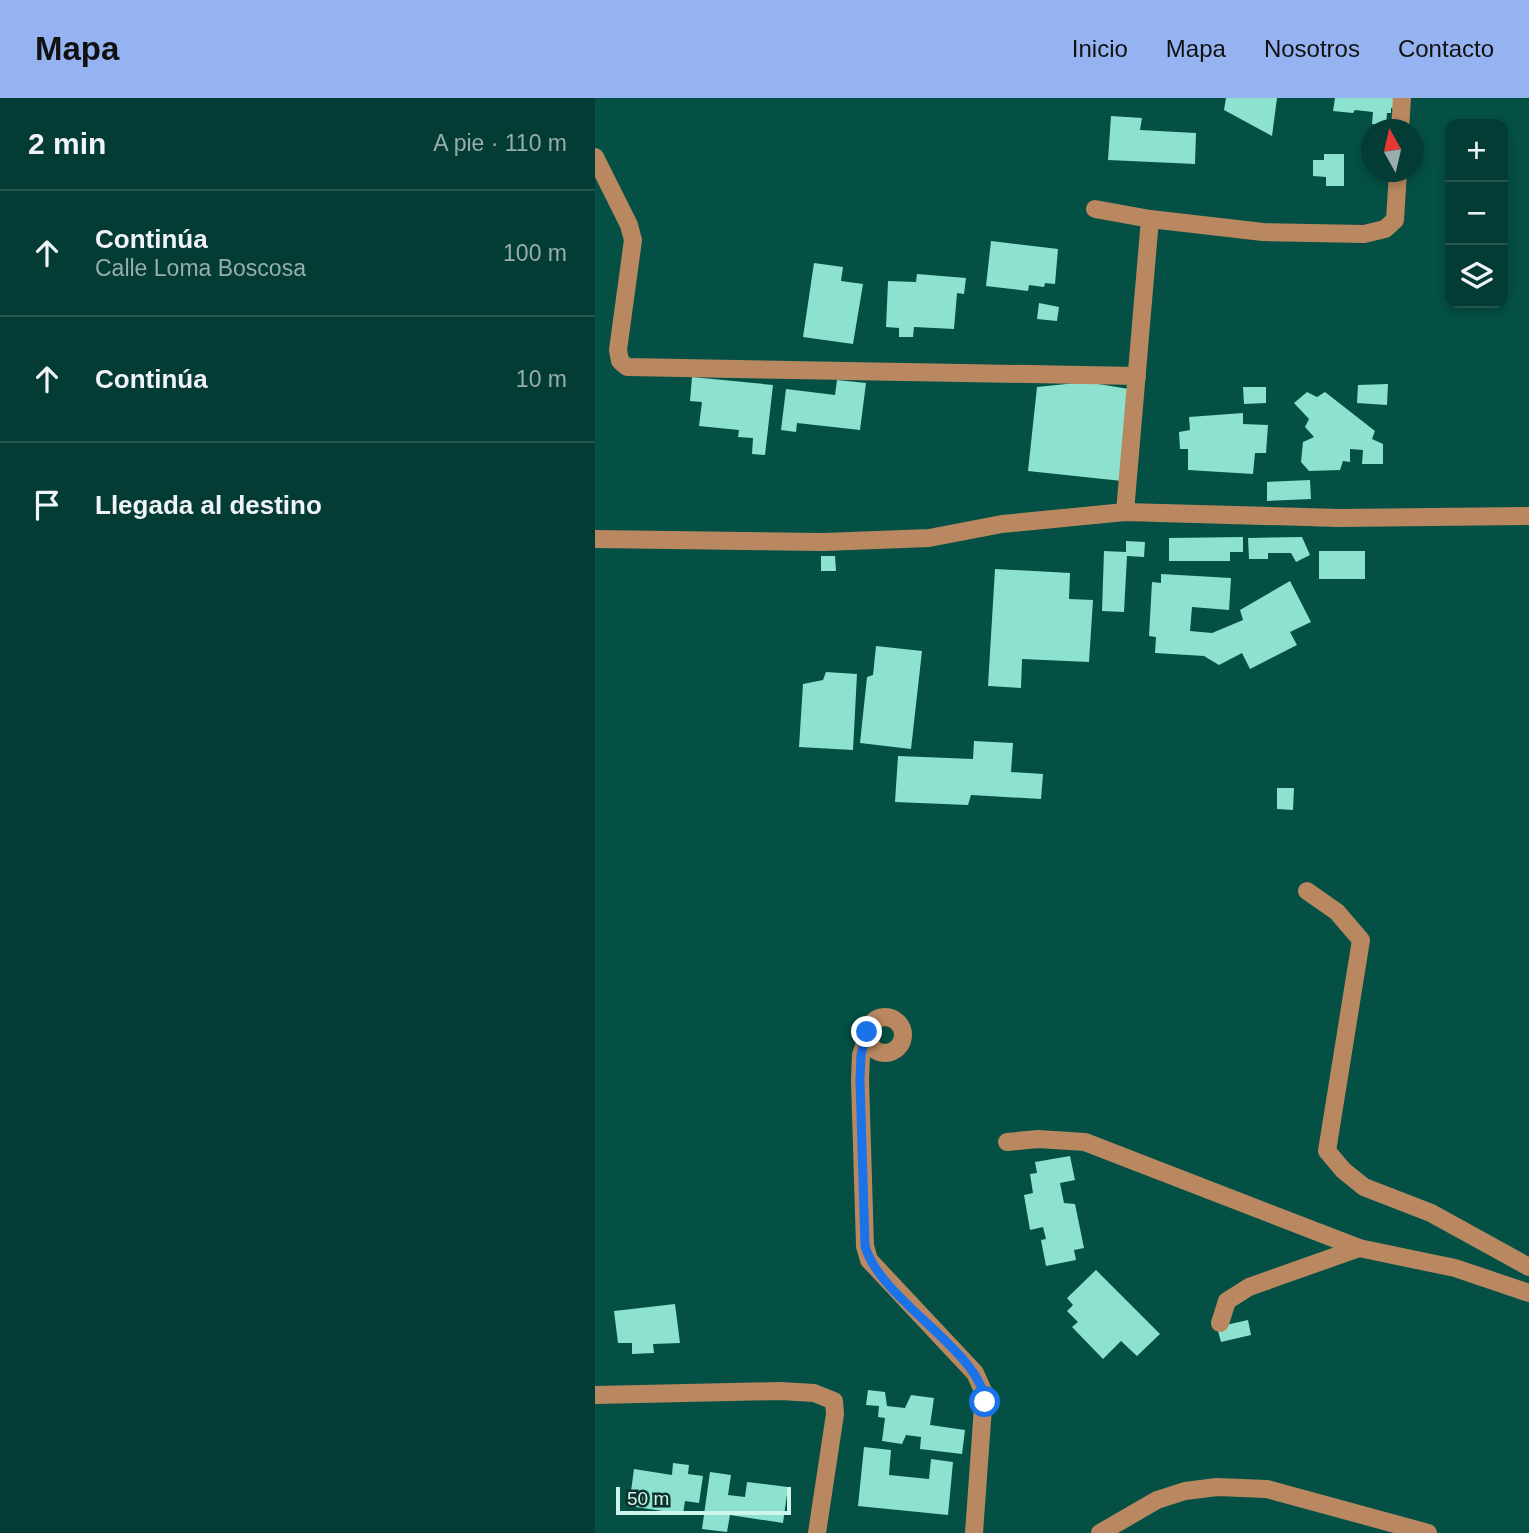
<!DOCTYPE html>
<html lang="es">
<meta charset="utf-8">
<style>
:root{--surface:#033c34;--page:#114740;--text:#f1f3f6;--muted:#97adac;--line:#24564f;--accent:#95b2f1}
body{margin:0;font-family:Arial,sans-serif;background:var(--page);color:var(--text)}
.controls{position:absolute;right:21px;top:21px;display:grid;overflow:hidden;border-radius:14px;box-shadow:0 4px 10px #0003}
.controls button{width:63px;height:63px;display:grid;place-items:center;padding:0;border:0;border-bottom:2px solid var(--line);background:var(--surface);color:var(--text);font:35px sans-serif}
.compass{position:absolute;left:766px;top:21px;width:63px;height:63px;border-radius:50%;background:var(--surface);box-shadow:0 4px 10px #0003;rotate:352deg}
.scale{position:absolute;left:21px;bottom:18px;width:175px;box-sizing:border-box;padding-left:7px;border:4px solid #cdf5eb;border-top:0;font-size:19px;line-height:24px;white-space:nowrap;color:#cdf5eb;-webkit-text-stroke:5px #0d312b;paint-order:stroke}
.stop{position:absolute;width:21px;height:21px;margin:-16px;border:5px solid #1a73e8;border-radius:50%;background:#fff}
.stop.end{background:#1a73e8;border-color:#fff;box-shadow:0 2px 7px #0008}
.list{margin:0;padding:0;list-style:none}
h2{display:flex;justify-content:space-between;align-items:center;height:91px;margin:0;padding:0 28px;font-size:30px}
h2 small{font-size:23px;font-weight:400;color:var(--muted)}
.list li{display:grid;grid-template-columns:46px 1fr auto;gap:21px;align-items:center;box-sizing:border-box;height:126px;padding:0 28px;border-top:2px solid var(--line)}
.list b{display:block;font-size:26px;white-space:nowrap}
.list p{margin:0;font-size:23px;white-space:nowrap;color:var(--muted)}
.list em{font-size:23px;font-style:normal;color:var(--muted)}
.icon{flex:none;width:38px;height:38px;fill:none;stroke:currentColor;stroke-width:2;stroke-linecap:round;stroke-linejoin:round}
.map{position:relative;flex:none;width:934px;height:1435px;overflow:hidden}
header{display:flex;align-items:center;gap:42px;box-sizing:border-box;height:98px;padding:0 35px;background:var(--accent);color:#111}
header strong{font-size:33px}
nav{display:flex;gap:38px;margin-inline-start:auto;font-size:24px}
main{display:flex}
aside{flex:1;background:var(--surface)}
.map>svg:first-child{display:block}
.building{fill:#8ce1cf}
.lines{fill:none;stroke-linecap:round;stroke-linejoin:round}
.minor{stroke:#ba8860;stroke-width:18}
.route{stroke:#1a73e8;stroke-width:9}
</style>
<header>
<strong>Mapa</strong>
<nav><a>Inicio</a><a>Mapa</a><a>Nosotros</a><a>Contacto</a></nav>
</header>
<main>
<aside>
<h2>2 min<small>A pie · 110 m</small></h2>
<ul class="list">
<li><svg class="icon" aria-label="ahead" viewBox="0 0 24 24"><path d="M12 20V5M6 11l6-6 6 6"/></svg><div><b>Continúa</b><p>Calle Loma Boscosa</p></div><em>100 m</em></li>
<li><svg class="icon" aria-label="ahead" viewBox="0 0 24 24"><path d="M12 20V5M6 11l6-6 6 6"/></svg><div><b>Continúa</b></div><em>10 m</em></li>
<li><svg class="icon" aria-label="arrive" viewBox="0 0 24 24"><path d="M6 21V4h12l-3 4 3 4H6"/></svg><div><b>Llegada al destino</b></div></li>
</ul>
</aside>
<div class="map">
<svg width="934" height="1435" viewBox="0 0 934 1435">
<rect width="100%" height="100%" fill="#045045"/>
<!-- building -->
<g class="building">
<path d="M631 0H682L677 38 629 12Z"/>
<path d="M740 0H796L801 1 800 11 796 10V15H792L791 27 777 26 778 14 760 12 758 15 738 13Z"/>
<path d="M516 18 547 20 545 32 601 35 600 66 513 62Z"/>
<path d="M729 56H749V88H731V79L718 78V62H729Z"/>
<path d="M396 143 463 151 460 186 450 185 449 189 434 187 433 193 391 188Z"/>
<path d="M219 165 248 169 246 183 268 186 258 246 208 239Z"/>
<path d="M322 176 371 180 369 196 362 195 359 231 319 229 318 239H304V230L291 229 293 183 321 184Z"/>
<path d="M444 205 464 209 462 223 442 221Z"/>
<path d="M97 279 178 287 170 357 157 356 158 340 143 339 144 332 104 328 107 304 95 303Z"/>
<path d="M242 282 271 285 265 332 202 325 201 334 186 332 191 291 240 297Z"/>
<path d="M491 284 534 291 527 383 433 373 442 289Z"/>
<path d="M793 286 792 307 762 305 763 287Z"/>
<path d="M648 289H671V305L649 306Z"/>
<path d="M712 294 722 299 730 294 780 333 777 341 788 346V366H767L768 352 755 351V364L748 363 745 372 714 373 706 364 708 344 719 339 710 329 714 321 699 305Z"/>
<path d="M648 315V326L673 327 671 355H660L658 376 593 372V351H585L584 334 595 332 594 319Z"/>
<path d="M715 382 716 401 672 403V384Z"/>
<path d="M648 439V454H635V463H574V440Z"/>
<path d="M707 439 715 457 701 464 696 455H673V461H654L653 440Z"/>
<path d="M531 443 550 444 549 459 532 458 529 514 507 513 509 453 531 454Z"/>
<rect x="724" y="453" width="46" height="28"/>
<path d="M226 458H240L241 473H226Z"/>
<path d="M400 471 475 475 474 501 498 502 494 564 427 561 426 590 393 588Z"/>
<path d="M566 476 636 480 634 512 597 509 595 533 617 535 648 522 645 512 695 483 716 524 695 534 702 547 655 571 647 555 624 567 609 558 560 555 561 539 554 538 557 484 566 485Z"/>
<path d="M281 548 327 553 316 651 265 645 272 579 278 577Z"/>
<path d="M231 574 262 576 258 652 204 649 208 586 228 582Z"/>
<path d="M379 643 418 645 416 674 448 676 446 701 376 697 373 707 300 704 303 658 378 661Z"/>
<path d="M682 690H699L698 712 682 711Z"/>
<path d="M475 1058 480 1082 465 1085 469 1105 480 1106 489 1150 479 1152 481 1162 451 1168 446 1142 451 1141 448 1129 435 1132 429 1097 438 1095 435 1076 442 1075 440 1064Z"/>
<path d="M501 1172 565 1236 542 1258 526 1243 508 1261 477 1229 483 1224 472 1213 478 1207 472 1200Z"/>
<path d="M80 1206 85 1245 58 1246 59 1255 37 1256V1245H23L19 1213Z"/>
<path d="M653 1222 656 1237 626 1244 622 1229Z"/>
<path d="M273 1292 290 1294 292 1308 310 1310 316 1297 339 1300 335 1327 370 1332 367 1356 325 1351 326 1339 311 1337 307 1346 287 1343 290 1320 283 1319 284 1308 271 1307Z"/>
<path d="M269 1349 296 1352 294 1377 334 1381 336 1361 358 1364 353 1417 263 1408Z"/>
<path d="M78 1365 94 1367 93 1376 108 1378 104 1405 90 1403 88 1416 34 1408 39 1371 77 1377Z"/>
<path d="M115 1374 136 1377 133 1397 150 1399 152 1384 193 1389 188 1425 135 1417 132 1434 107 1431Z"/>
</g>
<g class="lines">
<!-- minor -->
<g class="minor">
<path d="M805 32 807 0"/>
<path d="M0 59 34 127 38 142 23 252 25 263 32 269 542 278"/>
<path d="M500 111 555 121 530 414"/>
<path d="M555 121 668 134 769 136 790 131 800 122 803 74"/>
<path d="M0 441 229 444 334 440 407 426 530 414 744 420 934 418"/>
<path d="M712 793 742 814 766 842 732 1053 748 1072 769 1089 836 1115 934 1169"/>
<circle cx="290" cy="937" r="18"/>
<path d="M272 940 266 957 265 982 270 1148 274 1162 380 1275 389 1295 379 1435"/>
<path d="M412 1044 443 1041 490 1044 764 1150 860 1170 934 1195"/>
<path d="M625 1225 632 1203 654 1189 764 1150"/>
<path d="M0 1297 185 1293 219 1295 239 1303 240 1316 222 1435"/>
<path d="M505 1435 562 1402 590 1393 622 1389 672 1391 833 1435"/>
</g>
</g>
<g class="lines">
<!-- route -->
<path class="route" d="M272 934 266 957 265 982 270 1148C285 1202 386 1253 390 1304"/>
</g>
</svg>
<div class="controls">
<button>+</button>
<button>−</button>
<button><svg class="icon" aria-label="layers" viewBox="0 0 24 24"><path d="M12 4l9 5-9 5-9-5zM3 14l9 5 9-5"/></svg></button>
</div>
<svg class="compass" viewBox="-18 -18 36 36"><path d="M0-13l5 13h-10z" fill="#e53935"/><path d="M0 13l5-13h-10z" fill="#97adac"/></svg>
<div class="scale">50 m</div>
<div class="stop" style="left:390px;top:1304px"></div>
<div class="stop end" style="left:272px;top:934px"></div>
</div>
</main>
